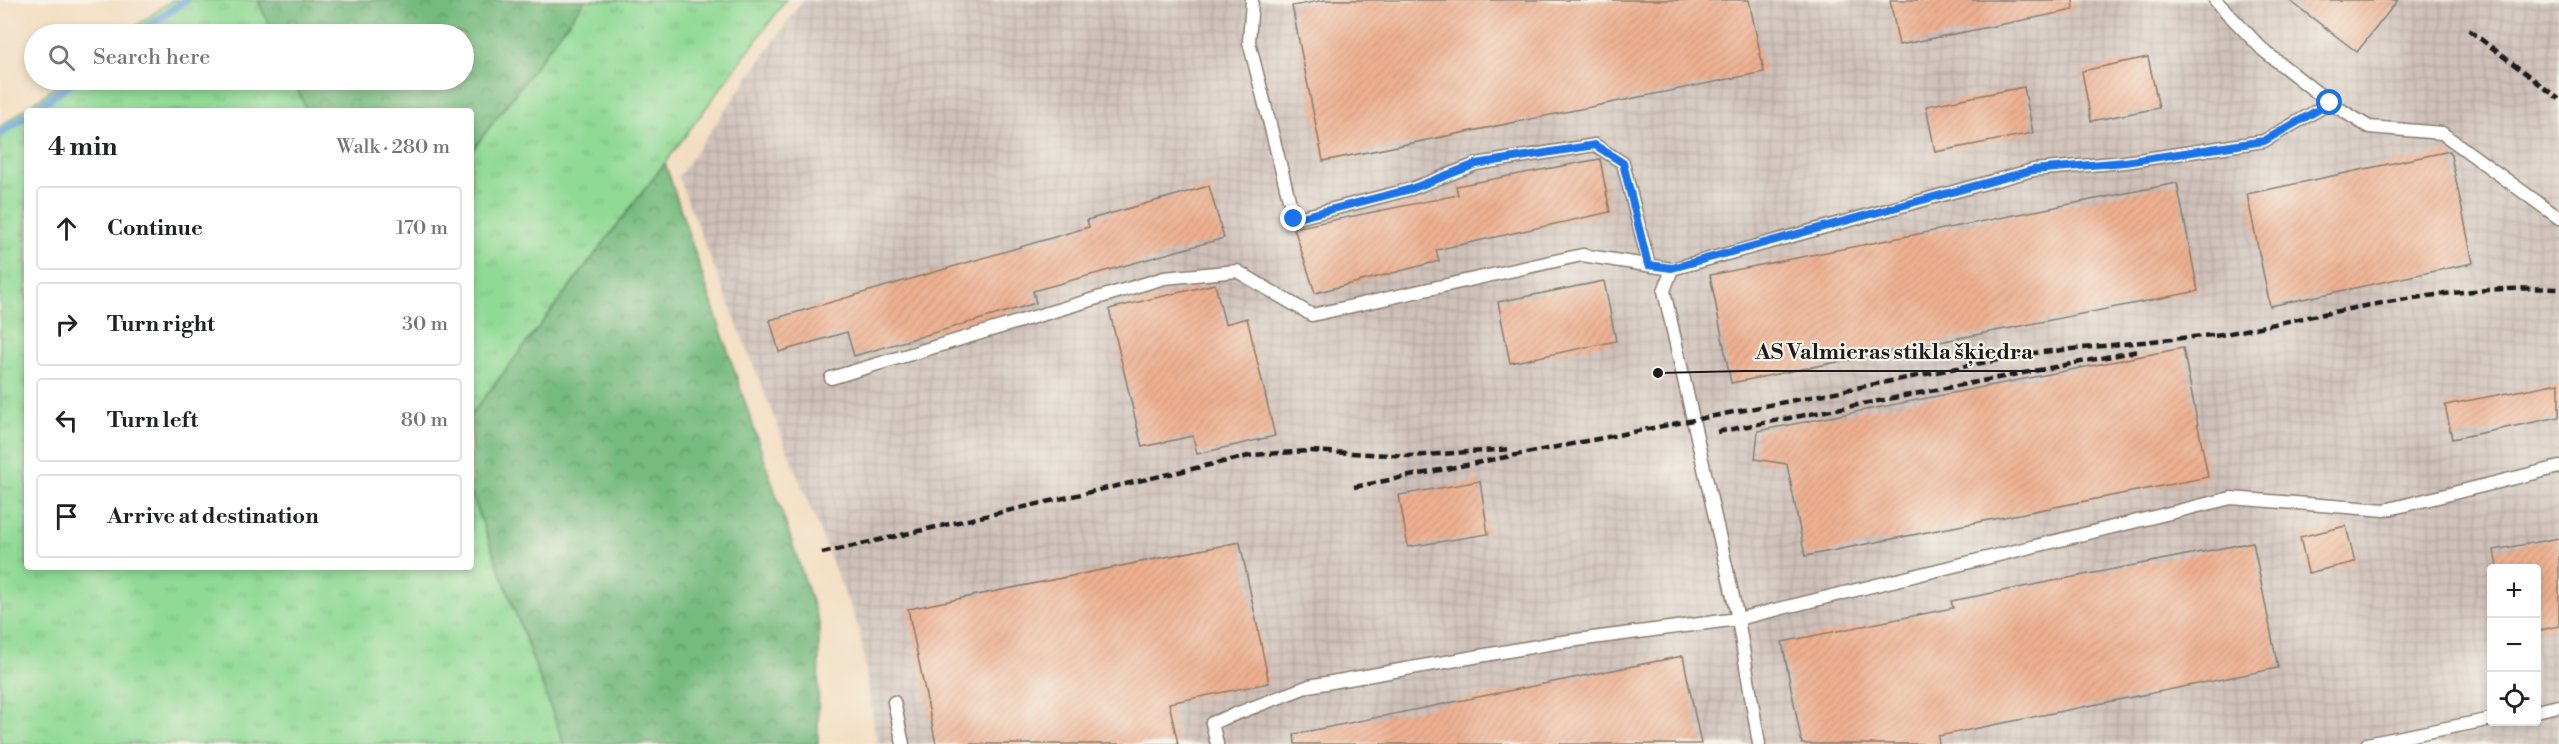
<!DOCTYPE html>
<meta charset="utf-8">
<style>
:root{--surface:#fff;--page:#f6f6f6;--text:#202124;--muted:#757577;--line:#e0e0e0}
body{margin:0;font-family:"Libre Bodoni",serif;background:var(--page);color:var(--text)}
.controls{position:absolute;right:18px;bottom:18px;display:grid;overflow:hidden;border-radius:6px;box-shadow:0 3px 9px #0003}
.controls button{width:54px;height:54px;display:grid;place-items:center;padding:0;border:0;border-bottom:2px solid var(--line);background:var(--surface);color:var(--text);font:30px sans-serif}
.stop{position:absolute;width:18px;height:18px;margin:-14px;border:4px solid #1a73e8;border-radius:50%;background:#fff}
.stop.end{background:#1a73e8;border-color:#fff;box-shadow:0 2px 6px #0008}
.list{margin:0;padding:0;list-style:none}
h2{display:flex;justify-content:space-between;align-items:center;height:78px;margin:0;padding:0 24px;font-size:26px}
h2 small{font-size:20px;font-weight:400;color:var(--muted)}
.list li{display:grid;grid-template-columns:39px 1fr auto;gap:18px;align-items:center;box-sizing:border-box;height:84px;margin:0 12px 12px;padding:0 12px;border:2px solid var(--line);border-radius:6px}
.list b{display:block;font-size:22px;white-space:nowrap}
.list em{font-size:20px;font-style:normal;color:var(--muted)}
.icon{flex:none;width:33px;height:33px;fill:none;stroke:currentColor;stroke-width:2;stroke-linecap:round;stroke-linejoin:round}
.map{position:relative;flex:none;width:2559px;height:744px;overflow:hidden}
.search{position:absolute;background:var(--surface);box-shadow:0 3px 9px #0003;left:24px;top:24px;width:450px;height:66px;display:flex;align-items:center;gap:15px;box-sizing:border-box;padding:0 21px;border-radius:33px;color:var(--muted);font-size:22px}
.panel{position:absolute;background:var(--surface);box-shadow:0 3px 9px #0003;left:24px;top:108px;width:450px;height:462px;border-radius:6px}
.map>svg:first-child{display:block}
.industrial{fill:url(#industrial-grid);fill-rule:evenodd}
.grass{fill:url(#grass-tufts);stroke:#567b58;stroke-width:1.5}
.forest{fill:url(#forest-crowns);stroke:#486b4d;stroke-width:1.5}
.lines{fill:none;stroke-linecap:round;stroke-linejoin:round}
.stream{stroke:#61a1d4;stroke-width:8}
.building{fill:url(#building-hatch)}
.service-casing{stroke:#887c6e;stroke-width:15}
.service{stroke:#fff;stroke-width:12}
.rail{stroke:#1c1c1c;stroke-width:4.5;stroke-dasharray:9 4.5;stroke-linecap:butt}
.route{stroke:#1a73e8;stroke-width:8}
.leader{fill:none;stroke:#1c1c1c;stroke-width:2}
.callout-dot{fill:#1c1c1c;stroke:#f7f3e8;stroke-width:2}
.callout-label{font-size:22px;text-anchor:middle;font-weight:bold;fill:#1c1c1c;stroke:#f7f3e8;stroke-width:4.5;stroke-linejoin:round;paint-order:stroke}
</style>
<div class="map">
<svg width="2559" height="744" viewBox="0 0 2559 744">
<defs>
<pattern id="industrial-grid" width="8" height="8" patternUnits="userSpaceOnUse" patternTransform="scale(1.5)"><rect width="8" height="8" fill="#cfc1ba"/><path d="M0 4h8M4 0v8" fill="none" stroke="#b1a59f"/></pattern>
<pattern id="grass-tufts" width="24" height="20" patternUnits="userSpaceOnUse" patternTransform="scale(1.5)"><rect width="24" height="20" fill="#90da95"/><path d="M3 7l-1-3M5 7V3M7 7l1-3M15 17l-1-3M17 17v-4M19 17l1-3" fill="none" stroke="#7cba80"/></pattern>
<pattern id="forest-crowns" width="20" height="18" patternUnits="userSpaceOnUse" patternTransform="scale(1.5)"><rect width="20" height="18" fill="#74ba7e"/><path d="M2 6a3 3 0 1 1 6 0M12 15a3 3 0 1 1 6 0" fill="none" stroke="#5e9666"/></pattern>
<pattern id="building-hatch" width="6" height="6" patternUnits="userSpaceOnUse" patternTransform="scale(1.5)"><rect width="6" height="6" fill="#eeb091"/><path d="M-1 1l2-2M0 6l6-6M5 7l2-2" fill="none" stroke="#cc977c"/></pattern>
</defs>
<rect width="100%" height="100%" fill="#f7f3e8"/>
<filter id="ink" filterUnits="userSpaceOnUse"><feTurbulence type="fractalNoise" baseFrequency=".0167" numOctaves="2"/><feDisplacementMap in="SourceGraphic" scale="12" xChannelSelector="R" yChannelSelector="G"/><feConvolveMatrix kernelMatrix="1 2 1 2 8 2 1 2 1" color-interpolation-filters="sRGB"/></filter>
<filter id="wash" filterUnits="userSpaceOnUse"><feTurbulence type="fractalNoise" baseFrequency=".008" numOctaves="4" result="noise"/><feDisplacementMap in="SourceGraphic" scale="24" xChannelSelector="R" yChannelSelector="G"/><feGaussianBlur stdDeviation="1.35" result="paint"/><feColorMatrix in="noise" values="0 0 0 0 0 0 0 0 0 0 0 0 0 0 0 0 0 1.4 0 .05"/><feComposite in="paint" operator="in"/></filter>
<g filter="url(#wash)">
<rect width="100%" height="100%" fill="#f3ddc0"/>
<!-- industrial -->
<path class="industrial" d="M803 0H2559V744H877L859 629 678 177ZM2492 568H2536V722H2492Z"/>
<!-- grass -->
<g class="grass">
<path d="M172 0H258L273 34H126Z"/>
<path d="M585 0H786L665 163 471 415V152Z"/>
<path d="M65 80H293L307 111H27V567H471V492L564 744H0V127Z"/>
</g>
<!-- forest -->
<g class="forest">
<path d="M258 0H585L471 152V111H307L293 80H464V34H273Z"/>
<path d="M665 163 819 623 818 744H564L471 492V415Z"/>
</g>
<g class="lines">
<!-- stream -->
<g class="stream">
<path d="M138 34 186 0"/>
<path d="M32 111 76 80"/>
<path d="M0 134 27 115"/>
</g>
</g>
<g id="blocks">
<!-- building -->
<g class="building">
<path d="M1325 0H1749L1764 72 1323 161 1292 6Z"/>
<path d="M1890 0H2073L2074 10 1899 45Z"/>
<path d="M2289 0H2398L2357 52Z"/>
<path d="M2148 57 2159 108 2091 121 2082 71Z"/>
<path d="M2024 87 2033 133 1935 152 1926 106Z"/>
<path d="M2450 151 2473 263 2270 306 2247 194Z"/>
<path d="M1600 159 1610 212 1436 250 1439 261 1315 293 1294 228 1458 195 1456 186Z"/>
<path d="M2177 183 2198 291 1731 383 1710 275Z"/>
<path d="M1209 186 1224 238 1033 291 1036 303 854 356 847 332 779 352 770 320 1089 227 1087 220Z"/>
<path d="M1604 281 1616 341 1510 363 1498 302Z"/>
<path d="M1215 284 1225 324 1247 318 1275 436 1197 454 1193 436 1142 447 1109 309Z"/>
<path d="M2183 348 2208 477 1805 556 1787 464 1755 459 1758 431Z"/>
<path d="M2559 383V417L2452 439 2445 405Z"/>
<path d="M1480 481 1488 534 1408 547 1399 495Z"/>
<path d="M2346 526 2355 562 2308 573 2300 537Z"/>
<path d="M2559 538V626L2536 631V568H2497L2494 550Z"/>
<path d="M1240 542 1269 683 1169 703 1178 744H936L908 609Z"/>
<path d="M2253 542 2278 668 1938 736 1939 744H1802L1782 642 1953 608 1951 601Z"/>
<path d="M1683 656 1701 744H1295L1294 734Z"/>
</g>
</g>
</g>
<g filter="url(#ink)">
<use href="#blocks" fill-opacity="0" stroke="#887c6e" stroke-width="1.5"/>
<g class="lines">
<!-- service casing -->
<g class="service-casing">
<g id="service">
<path d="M1252 0 1249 42 1294 219 1411 189 1476 164 1595 145 1623 163 1649 265"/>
<path d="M2215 0 2263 50 2330 103 2369 127 2442 133 2559 218"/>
<path d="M831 378 1164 278 1237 271 1312 315 1582 255 1672 269"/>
<path d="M894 702 903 744"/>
<path d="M2536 711 2559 706"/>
<path d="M1217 744 1212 723 1309 686 1554 643 1738 619 1664 291 1672 269 2033 170 2125 162 2264 141 2330 103"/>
<path d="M1759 744 1738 619 2231 498 2385 510 2559 467"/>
<path d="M2367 744 2492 719"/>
</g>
</g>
<!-- service -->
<use href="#service" class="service"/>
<!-- rail -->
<g class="rail">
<path d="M2469 30 2559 99"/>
<path d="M2215 336C2328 314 2443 284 2559 289"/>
<path d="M1717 432 2138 351"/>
<path d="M1354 487 2033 353 2222 334"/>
<path d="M822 553 1253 455 1308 451 1411 456 1512 449"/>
</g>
</g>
</g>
<g class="lines" filter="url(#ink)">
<!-- route -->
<path class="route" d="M1294 219 1411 189 1476 164 1595 145 1623 163 1648 265 1672 268 2033 170 2125 162 2264 141 2330 103"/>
</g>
<!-- callouts -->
<path class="leader" d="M1658 373L1743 371H2045"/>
<circle class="callout-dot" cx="1658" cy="373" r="6"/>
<g class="callout-label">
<text x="1894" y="359">AS Valmieras stikla šķiedra</text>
</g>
</svg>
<div class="controls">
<button>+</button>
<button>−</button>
<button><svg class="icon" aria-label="locate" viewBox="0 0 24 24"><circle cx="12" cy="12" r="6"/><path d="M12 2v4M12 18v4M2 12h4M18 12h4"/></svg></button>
</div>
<div class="stop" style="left:2330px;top:103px"></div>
<div class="stop end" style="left:1294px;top:219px"></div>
<div class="search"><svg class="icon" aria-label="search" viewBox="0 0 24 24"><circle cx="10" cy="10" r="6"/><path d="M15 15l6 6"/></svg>Search here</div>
<section class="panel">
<h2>4 min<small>Walk · 280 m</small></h2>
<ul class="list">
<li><svg class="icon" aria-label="ahead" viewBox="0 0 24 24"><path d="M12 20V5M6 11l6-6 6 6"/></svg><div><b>Continue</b></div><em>170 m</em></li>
<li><svg class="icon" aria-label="right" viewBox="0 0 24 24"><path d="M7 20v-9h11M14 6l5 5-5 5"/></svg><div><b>Turn right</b></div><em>30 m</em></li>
<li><svg class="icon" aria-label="left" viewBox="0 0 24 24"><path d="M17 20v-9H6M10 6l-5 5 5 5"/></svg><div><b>Turn left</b></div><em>80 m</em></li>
<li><svg class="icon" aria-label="arrive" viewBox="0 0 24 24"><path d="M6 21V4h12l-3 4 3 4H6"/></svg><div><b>Arrive at destination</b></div></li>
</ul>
</section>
</div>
